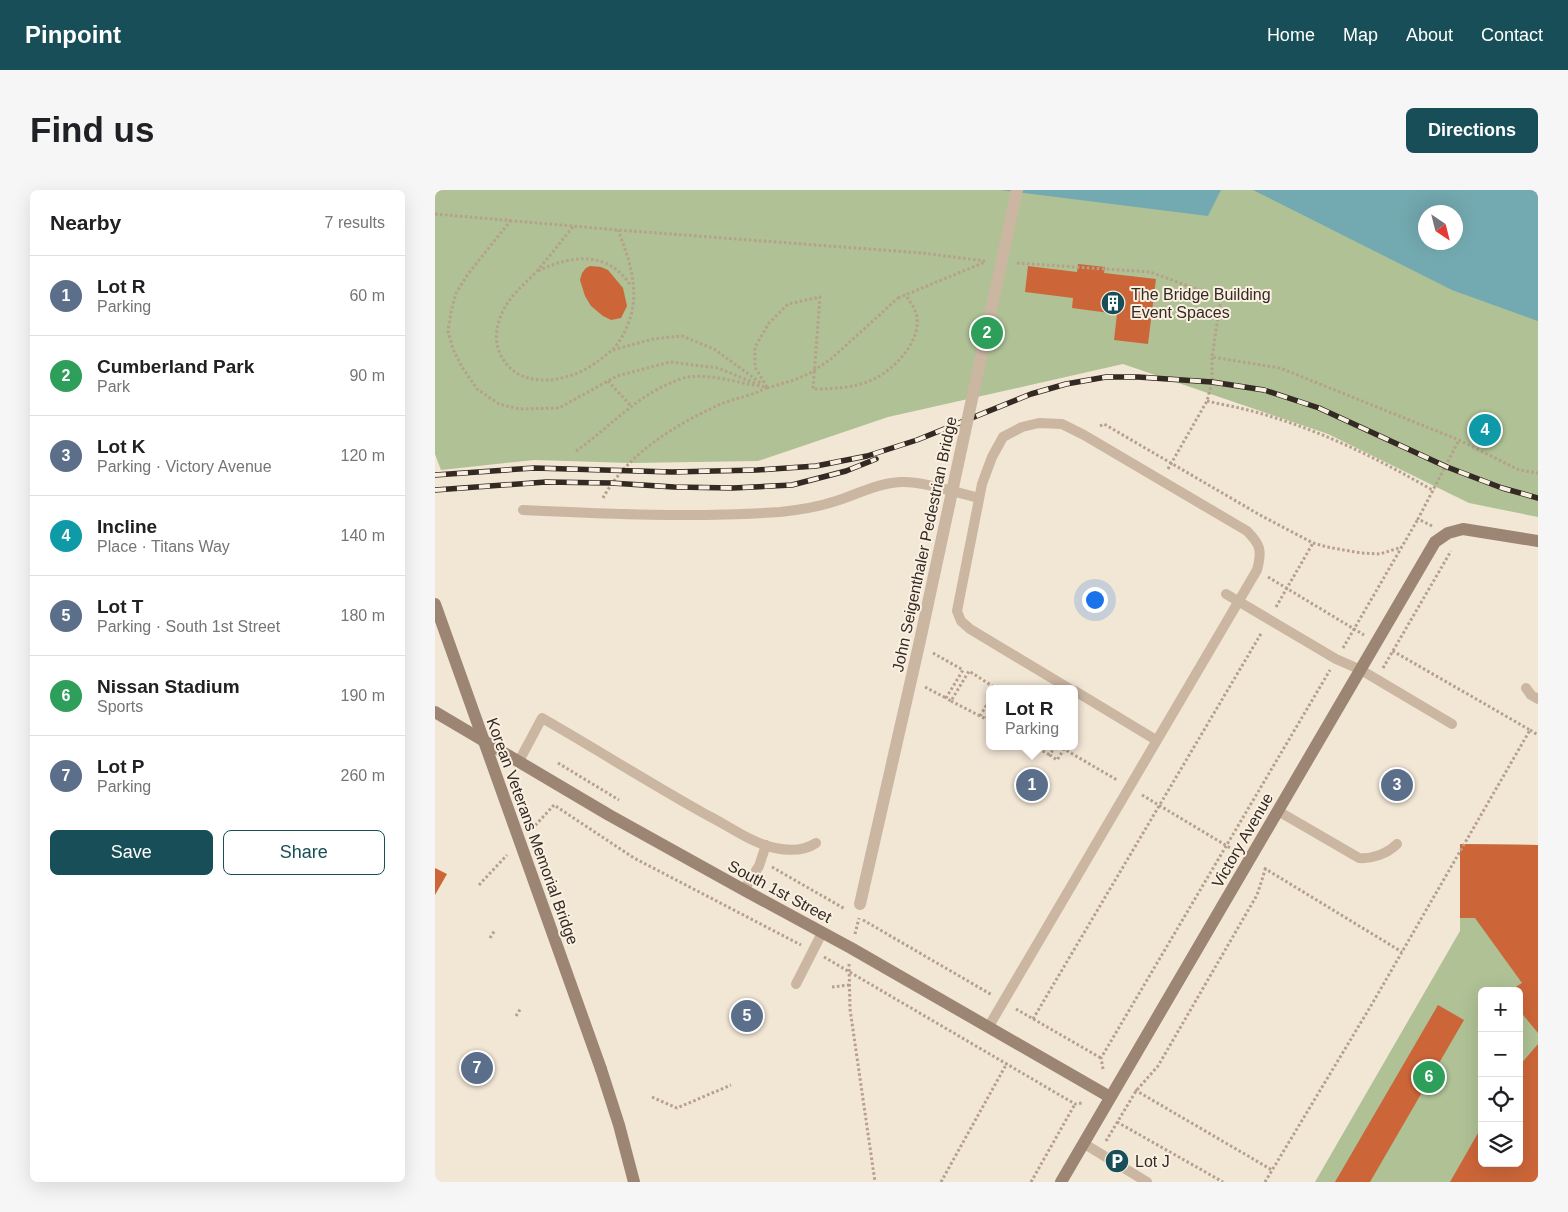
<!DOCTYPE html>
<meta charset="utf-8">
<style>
:root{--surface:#fff;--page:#f6f6f6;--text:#202124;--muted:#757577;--line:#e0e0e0;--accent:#184e57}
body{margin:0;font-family:Helvetica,sans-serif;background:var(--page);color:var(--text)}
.controls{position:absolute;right:15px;bottom:15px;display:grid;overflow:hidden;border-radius:8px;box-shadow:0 5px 20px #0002}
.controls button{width:45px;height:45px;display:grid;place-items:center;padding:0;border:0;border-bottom:1px solid var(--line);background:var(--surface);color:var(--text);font:25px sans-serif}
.compass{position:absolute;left:983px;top:15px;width:45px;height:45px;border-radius:50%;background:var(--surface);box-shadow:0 5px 20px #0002;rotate:145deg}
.you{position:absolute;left:659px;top:409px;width:18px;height:18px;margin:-12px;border:4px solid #fff;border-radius:50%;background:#1a73e8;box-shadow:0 0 0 8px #1a73e833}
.badge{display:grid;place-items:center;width:32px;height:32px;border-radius:50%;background:var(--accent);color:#fff;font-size:16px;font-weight:700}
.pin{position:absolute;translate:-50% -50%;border:2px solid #fff;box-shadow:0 1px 5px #0006}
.popup{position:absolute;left:551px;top:495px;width:92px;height:65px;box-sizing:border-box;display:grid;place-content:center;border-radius:8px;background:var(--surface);filter:drop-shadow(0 1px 4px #0005);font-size:16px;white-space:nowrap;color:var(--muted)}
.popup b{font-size:19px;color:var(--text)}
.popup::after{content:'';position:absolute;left:50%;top:100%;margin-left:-10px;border:10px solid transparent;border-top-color:var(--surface)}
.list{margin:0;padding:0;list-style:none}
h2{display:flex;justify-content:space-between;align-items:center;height:65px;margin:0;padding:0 20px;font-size:21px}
h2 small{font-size:16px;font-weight:400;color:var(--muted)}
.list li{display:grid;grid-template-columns:32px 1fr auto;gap:15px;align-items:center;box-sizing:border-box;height:80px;padding:0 20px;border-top:1px solid var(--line)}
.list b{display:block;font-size:19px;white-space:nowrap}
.list p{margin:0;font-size:16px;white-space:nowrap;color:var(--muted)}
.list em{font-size:16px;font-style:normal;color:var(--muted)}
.actions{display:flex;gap:10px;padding:15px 20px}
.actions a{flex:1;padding:11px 0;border:1px solid var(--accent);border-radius:8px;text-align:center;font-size:18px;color:var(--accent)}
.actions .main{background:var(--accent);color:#fff}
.icon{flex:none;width:28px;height:28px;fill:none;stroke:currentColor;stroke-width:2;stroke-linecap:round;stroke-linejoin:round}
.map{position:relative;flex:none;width:1103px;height:992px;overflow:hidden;border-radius:8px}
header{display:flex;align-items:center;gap:30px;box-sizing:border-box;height:70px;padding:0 25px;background:var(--accent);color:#fff}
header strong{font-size:24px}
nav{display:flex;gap:28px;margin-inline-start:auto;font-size:18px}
.intro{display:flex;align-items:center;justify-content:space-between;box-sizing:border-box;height:120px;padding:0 30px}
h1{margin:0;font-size:35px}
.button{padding:12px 22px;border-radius:8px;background:var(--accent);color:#fff;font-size:18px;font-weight:700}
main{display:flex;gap:30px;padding:0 30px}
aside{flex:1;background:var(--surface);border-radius:8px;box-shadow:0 5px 20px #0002}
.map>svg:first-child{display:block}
.green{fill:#afc195;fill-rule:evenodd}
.water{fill:#73a9b0;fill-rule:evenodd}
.building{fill:#cc6639}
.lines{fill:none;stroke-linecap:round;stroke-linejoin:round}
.path{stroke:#b6a08b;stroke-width:3;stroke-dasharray:2.5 2.5;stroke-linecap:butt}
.lane{stroke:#cab6a1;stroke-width:10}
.secondary{stroke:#9d8573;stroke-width:12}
.rail-casing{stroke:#342a24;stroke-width:5.5}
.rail{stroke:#faf0e1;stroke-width:4;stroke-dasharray:11;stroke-linecap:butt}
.path-bridge{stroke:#b6a08b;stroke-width:3;stroke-dasharray:2.5 2.5;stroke-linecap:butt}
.street-bridge{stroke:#cab6a1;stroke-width:12}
.secondary-bridge{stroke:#9d8573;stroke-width:12}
.labels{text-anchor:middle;stroke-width:4;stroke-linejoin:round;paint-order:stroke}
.poi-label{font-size:16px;fill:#342a24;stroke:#faf0e1;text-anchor:start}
.street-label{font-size:16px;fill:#342a24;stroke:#faf0e1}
</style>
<header>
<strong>Pinpoint</strong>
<nav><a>Home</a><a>Map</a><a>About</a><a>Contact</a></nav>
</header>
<div class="intro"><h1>Find us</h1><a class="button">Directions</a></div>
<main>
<aside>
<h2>Nearby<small>7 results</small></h2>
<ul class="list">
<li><span class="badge" style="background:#5c6f8a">1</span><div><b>Lot R</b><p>Parking</p></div><em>60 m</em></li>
<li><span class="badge" style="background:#2e9e5b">2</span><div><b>Cumberland Park</b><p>Park</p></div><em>90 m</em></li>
<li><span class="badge" style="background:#5c6f8a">3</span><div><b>Lot K</b><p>Parking · Victory Avenue</p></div><em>120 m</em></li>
<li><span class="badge" style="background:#0f9aa8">4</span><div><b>Incline</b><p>Place · Titans Way</p></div><em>140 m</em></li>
<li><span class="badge" style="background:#5c6f8a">5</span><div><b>Lot T</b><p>Parking · South 1st Street</p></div><em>180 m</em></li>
<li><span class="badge" style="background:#2e9e5b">6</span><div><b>Nissan Stadium</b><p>Sports</p></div><em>190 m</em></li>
<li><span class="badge" style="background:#5c6f8a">7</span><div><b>Lot P</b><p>Parking</p></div><em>260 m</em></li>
</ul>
<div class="actions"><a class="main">Save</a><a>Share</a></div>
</aside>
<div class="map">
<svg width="1103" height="992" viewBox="0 0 1103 992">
<rect width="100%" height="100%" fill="#f2e6d5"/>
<!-- green -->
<g class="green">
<path d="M0 0H824L1103 112V327L1034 313 893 244 688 174 453 227 323 271 196 273 99 270 6 280 0 264Z"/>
<path d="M1025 654 1103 655V992H880L1025 741ZM1047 801H1084V973H1047Z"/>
</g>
<!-- water -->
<g class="water">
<path d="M566 0H786L773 26Z"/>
<path d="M818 0H1103V131L1017 100ZM991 22H1021V52H991Z"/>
</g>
<!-- building -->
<g class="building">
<path d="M643 74 670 77 669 83 721 89 713 154 679 150 682 124 637 118 638 108 590 102 593 76 642 82Z"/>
<path d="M155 76 166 77 173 80 188 98 192 116 186 128 176 130 168 126 156 116 150 106 145 90 147 83 151 78Z"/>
<path d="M1025 654 1103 655V843L1084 820V801H1074L1087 793 1040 728H1025Z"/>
<path d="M0 678 12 684 0 705Z"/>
<path d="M1003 815 1029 830 935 992H900Z"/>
<path d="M1103 854V992H1015L1047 936V973H1084V876Z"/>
</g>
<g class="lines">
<!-- path -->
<g class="path">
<path d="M0 24 183 40 487 63 550 71"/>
<path d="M76 30 33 84 21 103 16 122 13 141 18 159 27 177 42 199 64 214 84 219 124 218 182 186 235 172 283 178 332 198"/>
<path d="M138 37C126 51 115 66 102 81 90 94 76 104 68 121 62 133 59 148 64 161 76 192 109 195 137 185 151 181 165 170 176 161 186 152 194 135 197 121 203 94 193 66 183 40"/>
<path d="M582 73 715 82 786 108 777 167 845 178 1024 250 1084 280 1103 283"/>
<path d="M103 81C136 65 173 60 196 96"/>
<path d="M463 108 550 72"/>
<path d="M178 160 218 149 247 146 279 159 327 194"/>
<path d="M173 191 196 216"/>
<path d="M332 197 320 177V157L334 133 353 114 385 107 378 199C398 199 420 198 439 189 459 179 485 153 482 128 481 119 475 112 470 104"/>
<path d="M772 211C789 215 807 218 824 223 885 240 944 269 999 301"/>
<path d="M665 236 669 234 825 325 878 353 892 357 926 363 945 364 967 357"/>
<path d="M141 261C174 238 200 207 238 192 242 190 248 188 252 187 277 184 300 192 324 196"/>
<path d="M733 279 772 211 777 192V167"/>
<path d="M168 308C192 264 241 234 286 214 300 208 321 205 332 197"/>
<path d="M997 336 983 329 1024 250"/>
<path d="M833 387 929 445"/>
<path d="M841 417 878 353"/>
<path d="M908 458 983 329"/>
<path d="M498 463 528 480 511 508 516 511 534 481 562 499"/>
<path d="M948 478 1016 361"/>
<path d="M490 497 511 508"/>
<path d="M516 511 545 526"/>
<path d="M554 511 545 526 551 529 554 523"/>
<path d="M1095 540 1103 545"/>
<path d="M599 556 615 565"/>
<path d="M620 556 615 565 622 570 629 559 682 590"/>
<path d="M123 573 184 610"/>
<path d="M707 605 802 662"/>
<path d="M97 639 119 615 199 668 366 755"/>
<path d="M337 677 410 719"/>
<path d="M829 678 967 762"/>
<path d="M44 695 72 665"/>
<path d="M428 730 557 805"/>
<path d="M420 744 424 728"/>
<path d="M55 748 60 740"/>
<path d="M389 767 640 914 647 913"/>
<path d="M414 774 415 819 440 992"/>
<path d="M397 797 414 795"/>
<path d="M581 819 666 868"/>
<path d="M81 826 86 818"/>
<path d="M598 829 827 442"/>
<path d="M668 879 666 868 895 480"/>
<path d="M700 900 837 980"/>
<path d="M217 907 242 918 296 895"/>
<path d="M682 932 788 992"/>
<path d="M671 951 701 901 723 876 822 705 831 677"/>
<path d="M506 992 572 873"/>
<path d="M596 992 640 914"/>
<path d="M830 992 937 814 1095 540 956 460"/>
</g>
<!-- lane -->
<g class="lane">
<path d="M88 320C173 324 260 328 345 322 364 320 383 317 401 311 423 304 443 293 466 292 488 291 522 303 544 308"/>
<path d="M791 404 901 469 926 480 1017 534"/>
<path d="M1091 498 1096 505 1103 509"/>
<path d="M640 501 721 550"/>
<path d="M84 571 107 528C163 560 216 594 272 625 294 636 316 653 340 658 354 661 369 661 381 653"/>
<path d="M843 621 924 668C937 669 952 664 962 654"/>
<path d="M309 700 324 676 331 655"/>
<path d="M361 794 387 743"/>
<path d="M554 836 822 380C827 361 826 355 812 341L649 245 627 234 604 233 587 237 568 247 557 267 547 294 522 421 526 431 535 439 635 499"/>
<path d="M648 953 712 992"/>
</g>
<!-- secondary -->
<g class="secondary">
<path d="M0 522 174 625 309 700 416 758 675 907"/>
<path d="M166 879 184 935 199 992"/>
<path d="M626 992 1000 352 1013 343 1028 339 1103 351"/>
</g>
<!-- rail casing -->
<g class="rail-casing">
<g id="rail">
<path d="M0 285 99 278 237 282 322 280 381 276 432 266 482 250 596 204 631 194 671 187H703L777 192 829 200 884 218 1012 277 1067 298 1103 308"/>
<path d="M0 300 111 292 176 293 239 297 298 298 357 295 411 281 441 269"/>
</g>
</g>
<!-- rail -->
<use href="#rail" class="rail"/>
<!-- path-bridge -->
<path class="path-bridge" d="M332 198 359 190 375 183 396 169 463 108"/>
<!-- street-bridge -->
<path class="street-bridge" d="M425 714 484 455 582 0"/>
<!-- secondary-bridge -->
<path class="secondary-bridge" d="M0 414 166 879"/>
</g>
<!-- icons -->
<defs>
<g id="building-disc" transform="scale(1.25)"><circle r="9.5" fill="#184e57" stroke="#faf0e1"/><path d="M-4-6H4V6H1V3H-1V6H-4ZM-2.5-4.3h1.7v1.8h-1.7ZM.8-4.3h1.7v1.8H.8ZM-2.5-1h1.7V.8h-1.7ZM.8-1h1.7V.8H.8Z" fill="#fff"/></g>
<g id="parking-disc" transform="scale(1.25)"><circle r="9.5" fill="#184e57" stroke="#faf0e1"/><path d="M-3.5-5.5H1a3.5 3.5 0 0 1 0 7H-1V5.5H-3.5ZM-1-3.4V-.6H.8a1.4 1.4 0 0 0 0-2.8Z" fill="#fff"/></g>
</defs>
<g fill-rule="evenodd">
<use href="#building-disc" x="678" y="113"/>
<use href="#parking-disc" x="682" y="971"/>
</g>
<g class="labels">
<!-- poi labels -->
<g class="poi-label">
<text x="696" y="110">The Bridge Building<tspan x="696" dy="18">Event Spaces</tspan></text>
<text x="700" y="977">Lot J</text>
</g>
<!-- street labels -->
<g class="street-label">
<text transform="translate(489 354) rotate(-78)" y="6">John Seigenthaler Pedestrian Bridge</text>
<text transform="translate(98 641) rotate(70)" y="6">Korean Veterans Memorial Bridge</text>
<text transform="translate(807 650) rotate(-60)" y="6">Victory Avenue</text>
<text transform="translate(345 701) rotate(28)" y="6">South 1st Street</text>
</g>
</g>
</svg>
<div class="controls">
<button>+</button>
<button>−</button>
<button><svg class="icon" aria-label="locate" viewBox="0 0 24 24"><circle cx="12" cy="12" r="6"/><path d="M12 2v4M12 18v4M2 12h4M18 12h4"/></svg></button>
<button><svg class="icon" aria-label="layers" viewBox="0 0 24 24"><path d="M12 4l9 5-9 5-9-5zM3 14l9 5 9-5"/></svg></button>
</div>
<svg class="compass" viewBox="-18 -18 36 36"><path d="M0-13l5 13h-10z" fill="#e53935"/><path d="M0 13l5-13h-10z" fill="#757577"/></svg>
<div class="you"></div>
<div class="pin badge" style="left:597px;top:595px;background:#5c6f8a">1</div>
<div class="popup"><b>Lot R</b>Parking</div>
<div class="pin badge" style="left:552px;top:143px;background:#2e9e5b">2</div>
<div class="pin badge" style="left:962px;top:595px;background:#5c6f8a">3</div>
<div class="pin badge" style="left:1050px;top:240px;background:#0f9aa8">4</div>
<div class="pin badge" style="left:312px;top:826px;background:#5c6f8a">5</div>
<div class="pin badge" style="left:994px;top:887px;background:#2e9e5b">6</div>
<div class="pin badge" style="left:42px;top:878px;background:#5c6f8a">7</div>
</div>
</main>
